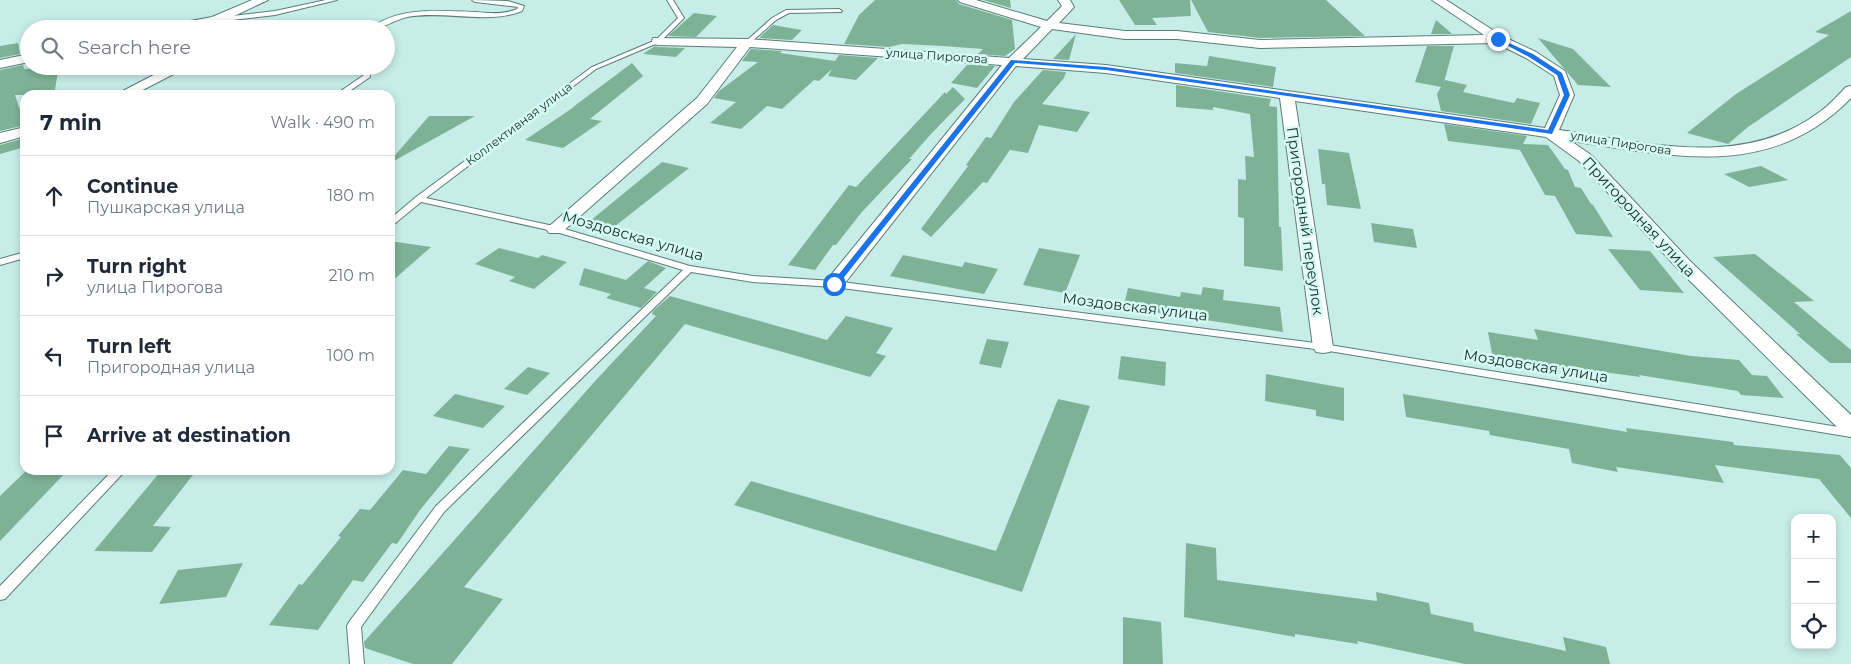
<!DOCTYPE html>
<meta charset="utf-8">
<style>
:root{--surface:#fff;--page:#f2f2f3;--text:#1f2937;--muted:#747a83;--line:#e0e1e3}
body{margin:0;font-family:Montserrat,sans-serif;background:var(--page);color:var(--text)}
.controls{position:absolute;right:15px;bottom:15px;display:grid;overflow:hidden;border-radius:10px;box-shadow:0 2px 8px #0003}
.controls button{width:45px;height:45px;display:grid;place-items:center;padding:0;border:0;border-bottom:1px solid var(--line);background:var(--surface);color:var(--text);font:25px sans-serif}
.stop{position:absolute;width:15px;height:15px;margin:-11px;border:4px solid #1a73e8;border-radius:50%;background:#fff}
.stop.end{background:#1a73e8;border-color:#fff;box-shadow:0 1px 5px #0008}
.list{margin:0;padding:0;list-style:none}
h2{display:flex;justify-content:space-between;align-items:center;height:65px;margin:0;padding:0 20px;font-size:21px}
h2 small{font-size:16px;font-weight:400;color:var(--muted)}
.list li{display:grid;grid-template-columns:32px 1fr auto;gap:15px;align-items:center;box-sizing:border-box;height:80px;padding:0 20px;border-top:1px solid var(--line)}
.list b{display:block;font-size:19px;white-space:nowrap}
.list p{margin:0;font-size:16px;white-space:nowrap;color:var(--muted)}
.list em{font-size:16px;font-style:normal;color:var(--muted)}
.icon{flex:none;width:28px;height:28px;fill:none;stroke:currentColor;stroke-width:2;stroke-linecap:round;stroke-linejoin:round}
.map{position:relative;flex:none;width:1851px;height:664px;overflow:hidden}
.search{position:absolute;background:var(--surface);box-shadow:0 2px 8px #0003;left:20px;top:20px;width:375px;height:55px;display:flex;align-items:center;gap:12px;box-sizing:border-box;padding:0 18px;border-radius:28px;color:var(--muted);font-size:19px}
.panel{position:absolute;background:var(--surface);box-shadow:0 2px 8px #0003;left:20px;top:90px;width:375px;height:385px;border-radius:15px}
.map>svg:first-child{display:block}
.building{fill:#7eb297}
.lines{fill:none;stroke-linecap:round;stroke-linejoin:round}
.service-casing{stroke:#5a7d79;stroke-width:2}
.minor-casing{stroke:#5a7d79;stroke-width:2}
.service{fill:#fff;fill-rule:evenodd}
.minor{fill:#fff;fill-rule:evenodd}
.route{fill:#1a73e8}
.labels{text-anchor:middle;stroke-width:5;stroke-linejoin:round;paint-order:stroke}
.far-street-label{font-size:12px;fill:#22312f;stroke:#d4fbf6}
.street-label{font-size:15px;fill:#22312f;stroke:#d4fbf6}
</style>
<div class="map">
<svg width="1851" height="664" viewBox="0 0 1851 664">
<rect width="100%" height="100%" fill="#c7ede9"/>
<!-- building -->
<g class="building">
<path d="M875 0H956L959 4 1012 20 1015 49 1005 56 978 54 983 49 943 46 902 44 889 47 844 44 859 15Z"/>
<path d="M983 0H1010L1011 8Z"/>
<path d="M1119 0H1190L1191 16 1152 18 1157 25H1135Z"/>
<path d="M1191 0H1326L1365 36 1260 38 1208 32Z"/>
<path d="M1851 11V57L1748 127 1728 144 1687 133 1736 94 1829 35 1815 32Z"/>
<path d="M694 13 717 16 696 37 668 36Z"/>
<path d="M1436 20 1450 32 1452 34H1431Z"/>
<path d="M773 25 802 30 792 40 759 38Z"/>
<path d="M1076 34 1069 60 1053 59Z"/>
<path d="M1538 38 1573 49 1611 87 1578 85Z"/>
<path d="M18 43 20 54 0 58V46Z"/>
<path d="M655 46 658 47 685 48 676 57 643 54Z"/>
<path d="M1427 46H1454L1444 82 1445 80 1467 85 1463 92 1514 103 1517 98 1540 103 1531 124 1441 111 1437 94 1441 87 1415 82Z"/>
<path d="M751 49 782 51 780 53 835 61 839 55 878 58 856 80 828 76 832 69 819 81 814 80 782 109 767 106 741 129 710 123 736 102 714 98 719 91 758 62 742 61Z"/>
<path d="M1209 56 1276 67 1273 87 1175 73V63L1207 66Z"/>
<path d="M632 63 643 76 590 119 602 121 563 148 525 140 574 107H573Z"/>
<path d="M968 64 995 66 977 88 951 83Z"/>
<path d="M23 65 24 69 59 66 54 95H15L25 125 0 131V70Z"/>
<path d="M1043 70 1066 72 1064 78 1042 104 1090 112 1077 132 1039 125 1028 153 1010 150 987 183 983 182 931 237 921 229 968 166 966 165 986 137 991 138 1014 102Z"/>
<path d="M1176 85 1271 99 1269 106 1277 107 1279 227H1281L1283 271 1244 266V218L1238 217V179L1246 180 1245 156 1254 157 1250 114 1213 107V110L1176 107Z"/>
<path d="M953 87 965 99 931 134 909 159H912L861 213 836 245H833L815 270 788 265 849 185 856 187 945 92 946 94Z"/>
<path d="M429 116H475L392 162 391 160Z"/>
<path d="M1444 124 1527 136 1523 144 1548 145 1565 169 1568 170 1575 187 1581 188 1591 204 1593 205 1613 237 1576 234 1555 196 1545 195 1520 150 1448 141Z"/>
<path d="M25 138V147L0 154V145Z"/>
<path d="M1318 149 1349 153 1361 209 1327 205 1325 184H1322Z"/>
<path d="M662 162 689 168 614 227 590 221Z"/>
<path d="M1761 166 1788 180 1749 187 1724 174Z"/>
<path d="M1371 223 1413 229 1417 248 1374 242Z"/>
<path d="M390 241 431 247 390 283Z"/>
<path d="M499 248 538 258 542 255 567 262 534 289 509 281 515 277 475 264Z"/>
<path d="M1039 248 1080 255 1065 293 1023 285Z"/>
<path d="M1608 249 1650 251 1684 293 1640 290Z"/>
<path d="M1755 254 1814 301 1794 302 1851 350V363H1830L1796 334H1800L1713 257Z"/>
<path d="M903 255 962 267 965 262 998 269 984 294 890 276Z"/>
<path d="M648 261 666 268 644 288 657 292 641 308 606 298 611 294 579 285 584 268 626 280Z"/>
<path d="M1203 287 1224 290 1223 300 1280 307 1283 332 1148 311 1147 314 1123 310 1128 288 1180 297 1181 292 1201 295Z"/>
<path d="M670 296 827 340 846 316 893 328 876 353 886 356 870 377 685 324 464 587 503 599 452 664H413L365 648 364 642 596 380 656 316 652 314 653 311Z"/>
<path d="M1534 329 1691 356 1739 360 1752 375 1767 376 1784 398 1741 395 1738 391 1639 375 1640 377 1531 362 1532 366 1493 359 1488 332 1538 340Z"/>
<path d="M987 339 1009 342 1001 368 979 364Z"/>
<path d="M1121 356 1166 362 1165 386 1118 379Z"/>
<path d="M528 367 550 373 527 395 504 389Z"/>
<path d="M1266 374 1344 388V421L1316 416V410L1265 401Z"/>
<path d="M455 394 505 406 483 428 433 416Z"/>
<path d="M1403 394 1627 432 1626 428 1733 442 1734 445 1840 455 1851 468V518L1819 479 1715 465 1724 483 1616 467 1618 472 1572 463 1569 449 1490 435 1489 431 1406 417Z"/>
<path d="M1058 399 1090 406 1022 592 734 505 751 481 996 551Z"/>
<path d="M449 446 470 449 420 510 397 544 392 543 363 582 353 580 318 630 269 625 299 584 302 585 341 537 338 536 360 509 370 510 403 470 426 474Z"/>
<path d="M27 470H68L0 541V496Z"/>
<path d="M161 471H196L153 526 171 527 152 552 94 551Z"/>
<path d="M1186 543 1216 548 1217 580 1377 601 1376 592 1429 603 1431 614 1473 623 1474 631 1566 651 1563 637 1606 647 1610 664H1465L1357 641 1358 644 1295 634V637L1184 617Z"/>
<path d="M243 563 226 597 159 604 178 570Z"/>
<path d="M1123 617 1161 622 1163 664H1123Z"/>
</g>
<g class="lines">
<!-- service casing -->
<g class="service-casing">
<g id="service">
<path d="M326 0H337L275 15 215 22 212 20 215 18 275 11Z"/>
<path d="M472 0 508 1 524 6 522 11C488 25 444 10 407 17 394 20 383 29 370 29 398 6 441 11 475 12 490 13 503 15 517 9L518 7 475 2Z"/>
<path d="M667 0H673L684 18 660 42 596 69 426 198 558 227 690 266 753 276 834 281 1323 344 1851 429V437L1323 350 834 287 753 282 691 272 444 512 361 627 364 664H350L347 626 349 622 436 506 683 270 553 231 421 202 393 225 390 226V219L416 197 592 67 656 40 678 18Z"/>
<path d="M839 9 842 11 841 12 789 13 776 20 749 44 744 43 772 18 786 10Z"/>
<path d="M363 66H369L370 77 344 95H335L364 75Z"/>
<path d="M25 252V258L0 265V259Z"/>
<path d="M113 470H126L5 599 0 600V586Z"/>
</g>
</g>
<!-- minor casing -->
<g class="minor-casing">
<g id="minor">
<path d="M252 0H268L219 23 189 29H163L169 25 212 17Z"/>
<path d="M958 0H976L1047 21 1062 6 1058 0H1070L1074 7 1059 23 1125 31H1177L1260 40 1484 35 1432 0H1446L1502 36 1536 52 1565 71 1574 95 1559 130C1644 142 1742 170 1818 113 1829 106 1837 96 1846 87L1851 86V98C1770 181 1673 156 1571 141L1591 155 1689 260 1851 415V436L1843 433 1677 268 1579 161 1546 137 1295 101 1333 347 1330 352 1323 353 1316 352 1313 347 1280 98 1106 73 1016 66 841 288H827L825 284 827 280 1002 65 750 47 707 104 561 233H549L546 229 697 98 737 47 658 45 653 44 652 41 653 38 747 39 1009 58 1041 27 960 2ZM1052 29 1125 39H1177L1260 48 1496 43 1526 58 1554 76 1560 95 1545 128 1106 65 1023 59Z"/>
<path d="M29 54V62L0 68V60Z"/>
<path d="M171 66H189L133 95H115Z"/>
<path d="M25 127V136L0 143V133Z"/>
</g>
</g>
<!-- service -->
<use href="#service" class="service"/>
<!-- minor -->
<use href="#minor" class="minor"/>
</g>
<!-- route -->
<path class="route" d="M1498 38 1533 54 1562 73 1570 95 1552 134 1106 70 1015 63 837 286 831 284 1011 60 1106 67 1548 130 1564 95 1557 75 1529 57 1497 40Z"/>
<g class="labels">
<!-- far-street labels -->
<g class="far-street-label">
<text transform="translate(937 56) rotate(4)" y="4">улица Пирогова</text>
<text transform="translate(519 124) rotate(-37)" y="4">Коллективная улица</text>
<text transform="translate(1621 143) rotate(9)" y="4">улица Пирогова</text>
</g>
<!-- street labels -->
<g class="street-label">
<text transform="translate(1639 217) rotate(47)" y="5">Пригородная улица</text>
<text transform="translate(1305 221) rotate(82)" y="5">Пригородный переулок</text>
<text transform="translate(633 236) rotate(16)" y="5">Моздовская улица</text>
<text transform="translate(1135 307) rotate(7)" y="5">Моздовская улица</text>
<text transform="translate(1536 366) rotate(9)" y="5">Моздовская улица</text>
</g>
</g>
</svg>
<div class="controls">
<button>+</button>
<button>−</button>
<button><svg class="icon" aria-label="locate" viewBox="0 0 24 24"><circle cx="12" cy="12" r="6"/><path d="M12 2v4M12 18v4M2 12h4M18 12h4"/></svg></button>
</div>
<div class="stop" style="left:834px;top:284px"></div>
<div class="stop end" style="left:1498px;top:39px"></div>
<div class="search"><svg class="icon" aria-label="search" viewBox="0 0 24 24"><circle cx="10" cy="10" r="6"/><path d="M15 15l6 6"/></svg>Search here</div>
<section class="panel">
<h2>7 min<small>Walk · 490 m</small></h2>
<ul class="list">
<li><svg class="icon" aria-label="ahead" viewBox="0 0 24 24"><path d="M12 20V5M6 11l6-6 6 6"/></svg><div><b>Continue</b><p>Пушкарская улица</p></div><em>180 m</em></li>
<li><svg class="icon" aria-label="right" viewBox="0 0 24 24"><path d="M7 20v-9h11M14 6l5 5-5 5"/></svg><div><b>Turn right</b><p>улица Пирогова</p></div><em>210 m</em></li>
<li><svg class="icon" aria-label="left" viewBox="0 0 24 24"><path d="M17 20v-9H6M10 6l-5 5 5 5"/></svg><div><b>Turn left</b><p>Пригородная улица</p></div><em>100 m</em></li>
<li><svg class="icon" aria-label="arrive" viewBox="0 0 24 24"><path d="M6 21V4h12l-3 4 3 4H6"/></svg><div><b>Arrive at destination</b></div></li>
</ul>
</section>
</div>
